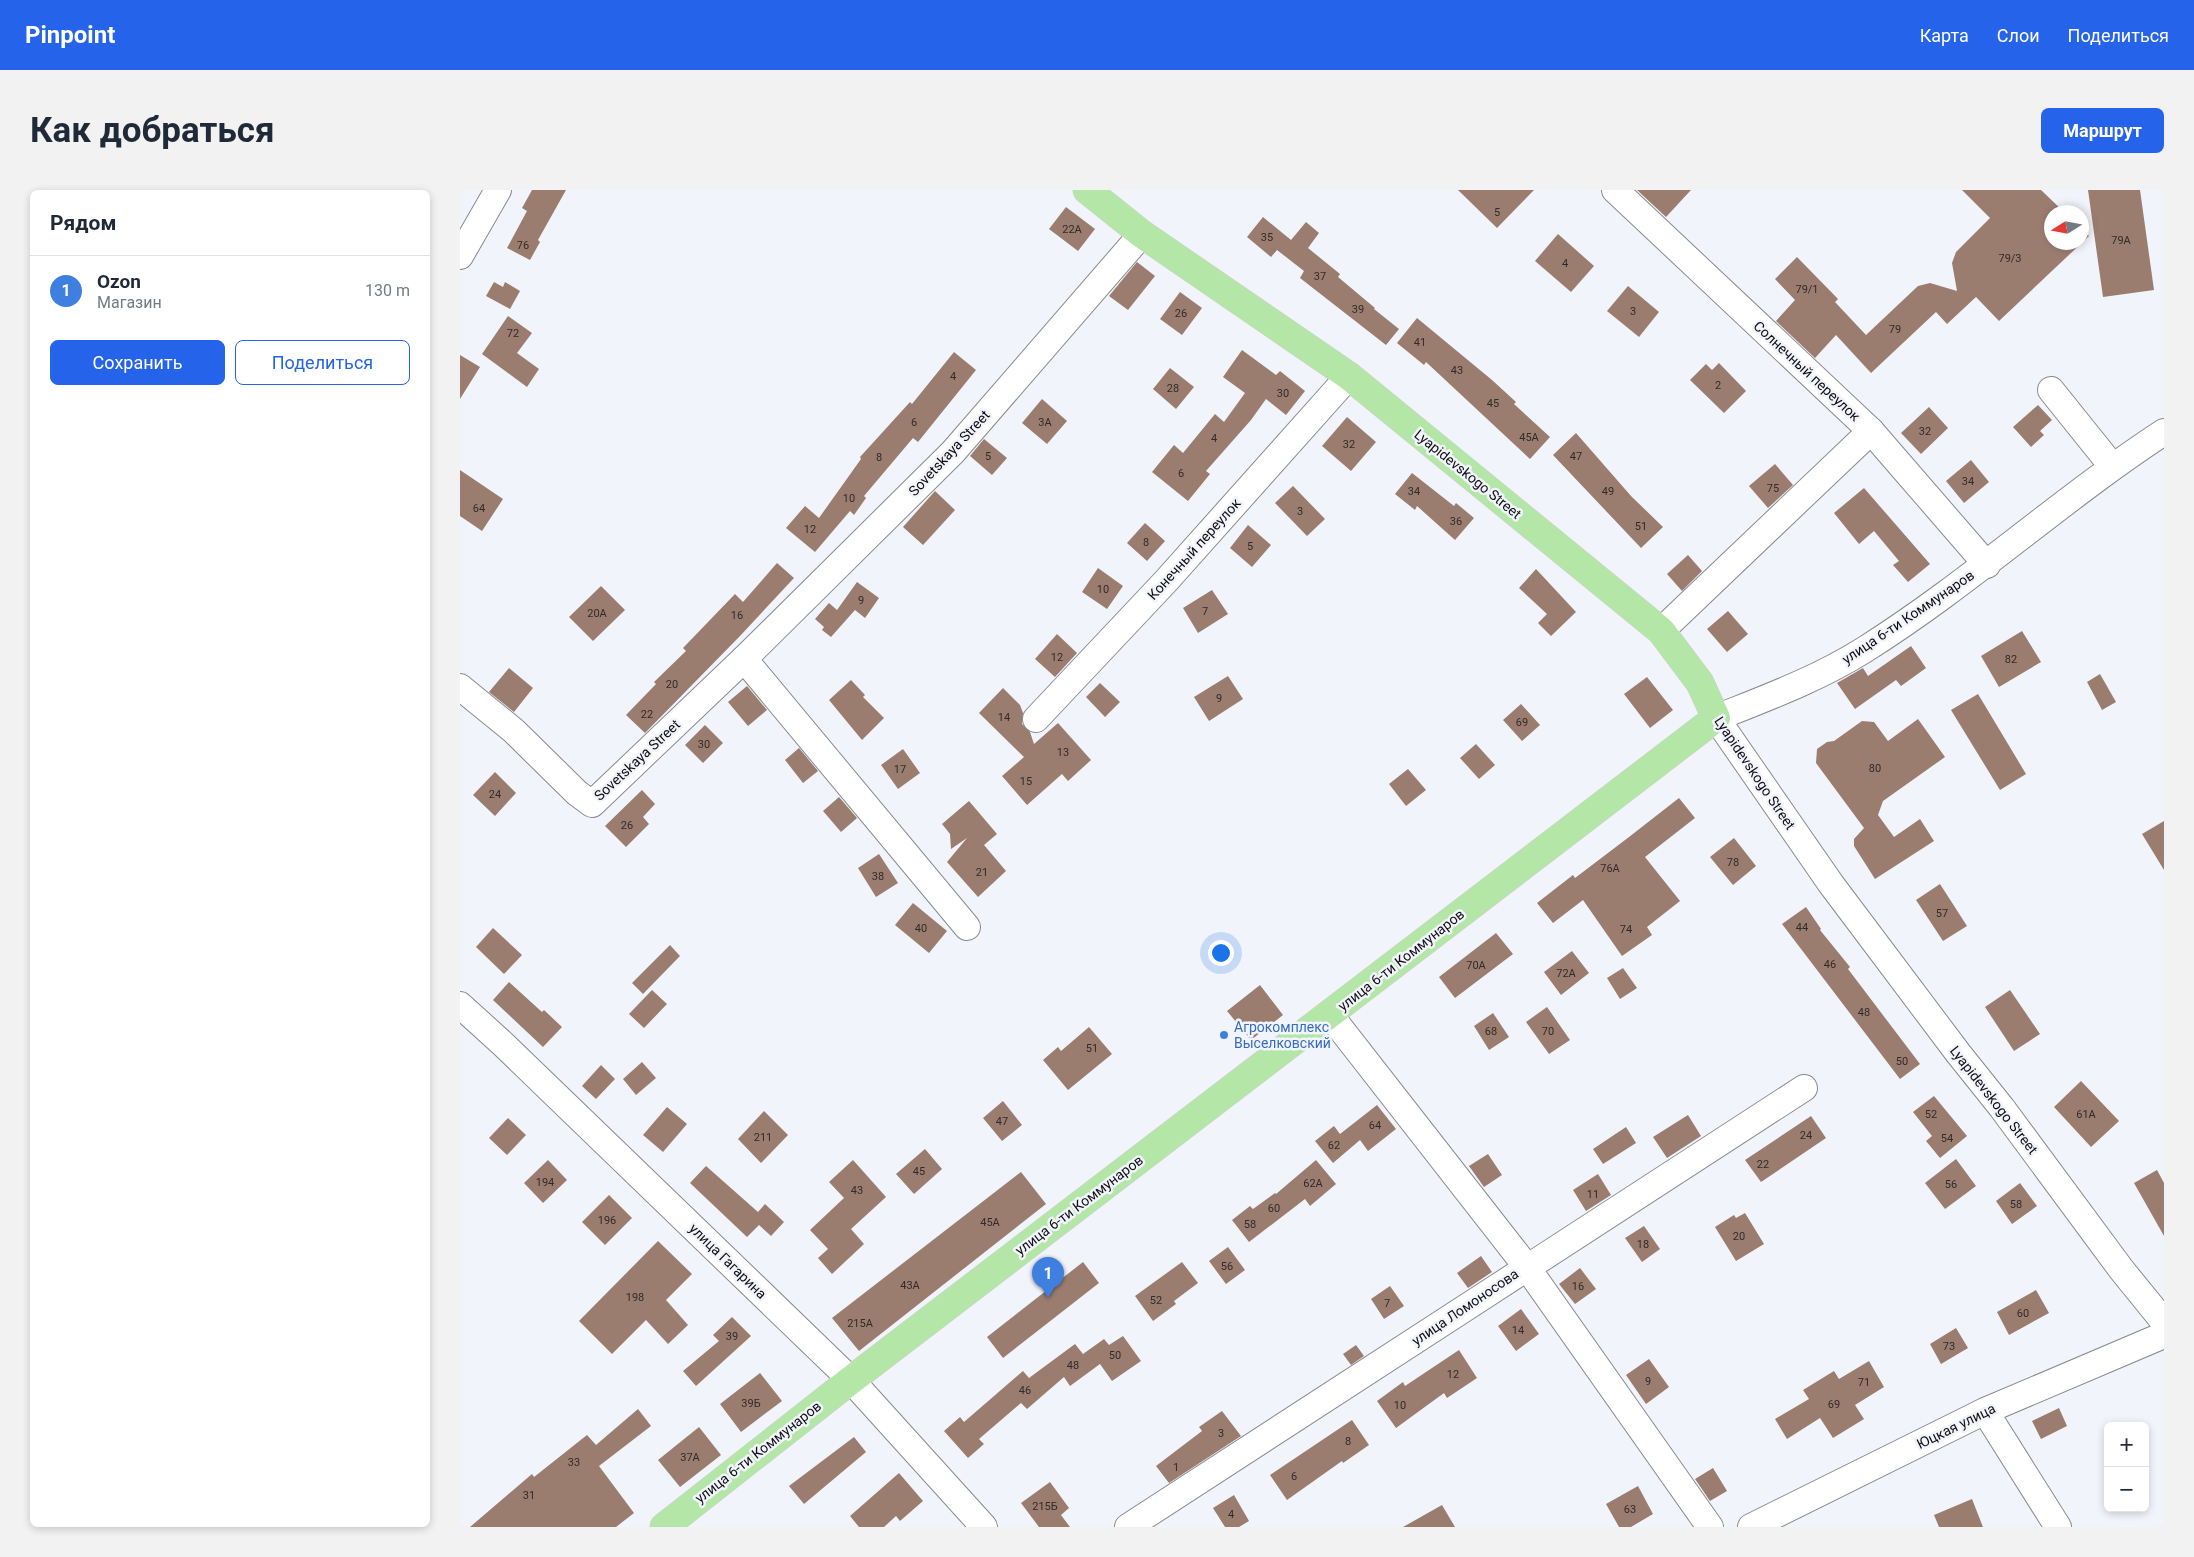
<!DOCTYPE html>
<html lang="ru">
<meta charset="utf-8">
<style>
:root{--surface:#fff;--page:#f2f2f3;--text:#1f2937;--muted:#747a83;--line:#e0e1e3;--accent:#2563eb}
body{margin:0;font-family:Roboto,sans-serif;background:var(--page);color:var(--text)}
.controls{position:absolute;right:15px;bottom:15px;display:grid;overflow:hidden;border-radius:8px;box-shadow:0 2px 8px #0003}
.controls button{width:45px;height:45px;display:grid;place-items:center;padding:0;border:0;border-bottom:1px solid var(--line);background:var(--surface);color:var(--text);font:25px sans-serif}
.compass{position:absolute;left:1584px;top:15px;width:45px;height:45px;border-radius:50%;background:var(--surface);box-shadow:0 2px 8px #0003;rotate:259deg}
.you{position:absolute;left:760px;top:762px;width:18px;height:18px;margin:-12px;border:4px solid #fff;border-radius:50%;background:#1a73e8;box-shadow:0 0 0 8px #1a73e833}
.badge{display:grid;place-items:center;width:32px;height:32px;border-radius:50%;background:var(--accent);color:#fff;font-size:16px;font-weight:700}
.pin{position:absolute;translate:-50% -41px;filter:drop-shadow(0 1px 2px #0008)}
.pin::after{content:'';position:absolute;top:26px;width:18px;height:15px;background:inherit;clip-path:polygon(0 0,100% 0,50% 100%)}
.list{margin:0;padding:0;list-style:none}
h2{display:flex;justify-content:space-between;align-items:center;height:65px;margin:0;padding:0 20px;font-size:21px}
h2 small{font-size:16px;font-weight:400;color:var(--muted)}
.list li{display:grid;grid-template-columns:32px 1fr auto;gap:15px;align-items:center;box-sizing:border-box;height:70px;padding:0 20px;border-top:1px solid var(--line)}
.list b{display:block;font-size:19px;white-space:nowrap}
.list p{margin:0;font-size:16px;white-space:nowrap;color:var(--muted)}
.list em{font-size:16px;font-style:normal;color:var(--muted)}
.actions{display:flex;gap:10px;padding:15px 20px}
.actions a{flex:1;padding:11px 0;border:1px solid var(--accent);border-radius:8px;text-align:center;font-size:18px;color:var(--accent)}
.actions .main{background:var(--accent);color:#fff}
.map{position:relative;flex:none;width:1704px;height:1337px;overflow:hidden;border-radius:8px}
header{display:flex;align-items:center;gap:30px;box-sizing:border-box;height:70px;padding:0 25px;background:var(--accent);color:#fff}
header strong{font-size:24px}
nav{display:flex;gap:28px;margin-inline-start:auto;font-size:18px}
.intro{display:flex;align-items:center;justify-content:space-between;box-sizing:border-box;height:120px;padding:0 30px}
h1{margin:0;font-size:35px}
.button{padding:12px 22px;border-radius:8px;background:var(--accent);color:#fff;font-size:18px;font-weight:700}
main{display:flex;gap:30px;padding:0 30px}
aside{flex:1;background:var(--surface);border-radius:8px;box-shadow:0 2px 8px #0003}
.map>svg:first-child{display:block}
.building{fill:#9b7d70}
.lines{fill:none;stroke-linecap:round;stroke-linejoin:round}
.minor-casing{stroke:#888a90;stroke-width:28}
.major-casing{stroke:#cfcfcf;stroke-width:29}
.minor{stroke:#fff;stroke-width:26}
.major{stroke:#b4e6a7;stroke-width:28}
.shop-dot{fill:#3f7fe0;stroke:#f2f4fb;stroke-width:2}
.labels{text-anchor:middle;stroke-width:5;stroke-linejoin:round;paint-order:stroke}
.number-label{font-size:11px;fill:#322a29}
.street-label{font-size:14px;fill:#0f0f11;stroke:#f2f4fb}
.shop-label{font-size:14px;fill:#366cbe;stroke:#f2f4fb;text-anchor:start}
</style>
<header>
<strong>Pinpoint</strong>
<nav><a>Карта</a><a>Слои</a><a>Поделиться</a></nav>
</header>
<div class="intro"><h1>Как добраться</h1><a class="button">Маршрут</a></div>
<main>
<aside>
<h2>Рядом<small></small></h2>
<ul class="list">
<li><span class="badge" style="background:#3f7fe0">1</span><div><b>Ozon</b><p>Магазин</p></div><em>130 m</em></li>
</ul>
<div class="actions"><a class="main">Сохранить</a><a>Поделиться</a></div>
</aside>
<div class="map">
<svg width="1704" height="1337" viewBox="0 0 1704 1337">
<rect width="100%" height="100%" fill="#f2f4fb"/>
<!-- building -->
<g class="building">
<path d="M72 0H106L78 50 80 52 70 70 47 58 67 21 62 18Z"/>
<path d="M998 0H1074L1037 38Z"/>
<path d="M1177 0H1231L1206 27Z"/>
<path d="M1502 0H1581L1604 22H1592V52H1622V39L1629 46 1539 131 1516 107 1487 134 1476 122 1411 183 1376 145 1355 168 1316 131 1335 110 1315 89 1337 67 1378 109 1375 112 1406 145 1458 96 1470 93 1497 101 1492 73 1496 62 1530 28Z"/>
<path d="M1628 0H1680L1694 100 1643 107Z"/>
<path d="M606 17 635 39 618 61 589 39Z"/>
<path d="M803 27 831 50 846 32 859 43 848 58 880 84 878 87 915 118 914 119 939 139 926 155 840 88 844 81 817 60 811 67 787 47Z"/>
<path d="M1098 44 1134 76 1111 102 1075 71Z"/>
<path d="M677 72 695 86 668 120 649 106Z"/>
<path d="M34 92 43 97 45 92 60 101 50 119 26 106Z"/>
<path d="M1168 96 1199 122 1179 147 1147 121Z"/>
<path d="M720 102 742 118 722 145 700 129Z"/>
<path d="M48 126 72 143 57 163 79 179 67 197 22 164Z"/>
<path d="M957 128 1032 190 1056 212 1054 214 1090 247 1070 269 966 172 964 175 937 153Z"/>
<path d="M782 160 816 185 820 181 845 201 826 225 806 209 791 230 746 281 750 284 728 311 692 282 714 255 723 263 755 224 764 232 785 203 763 187Z"/>
<path d="M494 162 516 180 458 252 453 248 404 306 406 308 394 325 390 321 355 362 326 338 345 316 359 328 401 269 400 267 450 212 452 214Z"/>
<path d="M0 165 20 177 0 209Z"/>
<path d="M1259 173 1286 201 1264 223 1230 190 1246 174 1252 180Z"/>
<path d="M710 178 734 197 716 219 693 199Z"/>
<path d="M582 209 607 231 587 254 562 233Z"/>
<path d="M1578 215 1592 230 1580 241 1584 245 1571 257 1553 237Z"/>
<path d="M1469 217 1488 238 1461 264 1441 243Z"/>
<path d="M887 227 916 252 891 281 862 256Z"/>
<path d="M1116 243 1171 306 1203 337 1181 358 1093 265Z"/>
<path d="M524 249 547 268 532 285 510 266Z"/>
<path d="M1511 270 1529 292 1504 313 1486 291Z"/>
<path d="M1315 274 1333 295 1308 318 1289 296Z"/>
<path d="M0 280 43 309 22 341 0 326Z"/>
<path d="M952 283 994 316 996 313 1014 328 995 350 957 316 955 320 935 304Z"/>
<path d="M833 296 865 329 847 346 815 313Z"/>
<path d="M1404 298 1470 374 1448 392 1433 375 1439 371 1414 341 1399 354 1374 323Z"/>
<path d="M475 301 495 320 463 355 443 337Z"/>
<path d="M685 333 705 351 687 371 667 353Z"/>
<path d="M788 335 811 355 792 377 770 358Z"/>
<path d="M1228 365 1242 381 1222 401 1207 384Z"/>
<path d="M317 373 334 388 280 446 185 543 166 525 196 494 194 492 226 461 223 458 275 404 283 412Z"/>
<path d="M638 378 663 396 647 419 622 402Z"/>
<path d="M1076 379 1116 422 1091 446 1078 433 1087 424 1059 398Z"/>
<path d="M397 392 419 408 405 428 395 420 371 447 362 440 364 437 355 429 369 413 377 420Z"/>
<path d="M141 396 165 420 133 451 109 427Z"/>
<path d="M752 400 768 424 738 443 723 418Z"/>
<path d="M1268 421 1288 444 1267 462 1247 439Z"/>
<path d="M1562 441 1581 472 1539 497 1521 466Z"/>
<path d="M597 444 617 463 595 487 575 469Z"/>
<path d="M1451 456 1466 478 1441 496 1436 490 1395 519 1377 493 1403 478 1408 486Z"/>
<path d="M49 478 73 498 54 522 29 502Z"/>
<path d="M1640 484 1656 512 1642 520 1627 492Z"/>
<path d="M768 486 783 509 749 531 734 507Z"/>
<path d="M1187 487 1213 520 1190 538 1164 504Z"/>
<path d="M391 490 405 505 403 507 424 528 402 550 369 510Z"/>
<path d="M640 493 660 512 645 527 626 507Z"/>
<path d="M287 496 307 520 288 536 268 512Z"/>
<path d="M543 498 560 515 563 523 562 534 570 542 574 554 598 533 631 570 608 591 602 584 567 615 542 586 564 567 519 523Z"/>
<path d="M1518 504 1566 584 1540 600 1491 520Z"/>
<path d="M1061 514 1080 535 1062 551 1043 530Z"/>
<path d="M1458 529 1485 567 1423 611 1418 625 1434 647 1460 629 1474 651 1415 689 1394 656V649L1404 638 1356 573 1357 559 1367 552 1374 551 1402 531 1414 532 1428 551Z"/>
<path d="M245 535 263 553 243 573 225 555Z"/>
<path d="M1016 554 1035 575 1019 589 1000 568Z"/>
<path d="M339 558 358 581 343 593 325 570Z"/>
<path d="M443 559 460 583 438 599 421 575Z"/>
<path d="M948 579 966 600 946 616 929 594Z"/>
<path d="M35 582 56 603 35 626 13 605Z"/>
<path d="M182 600 195 614 183 627 189 634 166 657 145 636Z"/>
<path d="M379 607 397 628 381 642 363 621Z"/>
<path d="M1219 608 1235 628 1185 667 1220 711 1187 737 1192 745 1162 766 1123 710 1093 733 1077 713 1113 685 1115 688 1169 647Z"/>
<path d="M509 611 537 644 524 655 546 681 518 707 487 672 507 648 491 659 490 644 482 634Z"/>
<path d="M1704 631V680L1682 644Z"/>
<path d="M1274 648 1296 676 1273 695 1250 667Z"/>
<path d="M419 664 438 693 416 707 398 678Z"/>
<path d="M1480 694 1507 736 1483 751 1456 710Z"/>
<path d="M453 713 487 741 469 763 435 735Z"/>
<path d="M1346 717 1361 739 1360 740 1390 777 1388 779 1460 874 1440 889 1322 734Z"/>
<path d="M33 738 62 765 44 784 16 757Z"/>
<path d="M1036 743 1053 764 995 808 979 787Z"/>
<path d="M210 755 220 766 183 804 172 793Z"/>
<path d="M1112 761 1129 783 1101 805 1084 782Z"/>
<path d="M1163 778 1177 798 1160 809 1147 788Z"/>
<path d="M49 792 82 822 84 820 102 837 83 857 33 810Z"/>
<path d="M800 795 823 825 791 850 767 821Z"/>
<path d="M192 800 207 814 184 838 169 824Z"/>
<path d="M1550 800 1580 844 1554 861 1525 817Z"/>
<path d="M1087 817 1110 850 1089 864 1066 832Z"/>
<path d="M1033 823 1049 847 1029 860 1014 836Z"/>
<path d="M629 837 652 864 608 900 583 870 598 857 601 861Z"/>
<path d="M182 872 196 888 176 905 163 889Z"/>
<path d="M141 875 155 889 136 909 122 896Z"/>
<path d="M1621 891 1659 931 1631 957 1594 917Z"/>
<path d="M1474 906 1507 946 1480 968 1466 951 1472 946 1453 922Z"/>
<path d="M543 911 562 935 542 951 523 928Z"/>
<path d="M917 915 936 939 908 961 900 950 873 973 855 951 874 936 880 944Z"/>
<path d="M207 917 227 934 203 962 183 945Z"/>
<path d="M304 921 328 945 301 973 278 949Z"/>
<path d="M1228 925 1241 946 1207 968 1193 947Z"/>
<path d="M1351 926 1366 948 1301 992 1285 970Z"/>
<path d="M48 928 66 945 47 965 29 948Z"/>
<path d="M1166 937 1176 953 1143 974 1133 959Z"/>
<path d="M465 959 482 979 454 1004 436 984Z"/>
<path d="M1028 964 1042 985 1024 997 1009 976Z"/>
<path d="M1496 969 1516 996 1485 1019 1465 993Z"/>
<path d="M88 970 107 990 83 1013 64 993Z"/>
<path d="M393 970 426 1007 391 1039 404 1054 372 1084 358 1068 368 1059 350 1040 384 1008 369 992Z"/>
<path d="M856 970 876 994 850 1016 845 1009 789 1052 772 1030 790 1016 793 1019 815 1003 816 1004Z"/>
<path d="M246 976 298 1022 305 1014 324 1032 311 1046 299 1035 287 1047 230 993Z"/>
<path d="M1697 980 1704 993V1046L1674 993Z"/>
<path d="M561 982 586 1014 399 1161 372 1128Z"/>
<path d="M1138 984 1151 1005 1126 1021 1113 1000Z"/>
<path d="M1560 993 1577 1016 1552 1034 1536 1011Z"/>
<path d="M149 1005 172 1028 145 1055 122 1032Z"/>
<path d="M1285 1023 1304 1054 1276 1071 1255 1037 1274 1025 1276 1028Z"/>
<path d="M1184 1036 1200 1059 1182 1072 1165 1048Z"/>
<path d="M198 1051 232 1084 206 1110 228 1135 208 1154 186 1130 152 1164 119 1131Z"/>
<path d="M768 1057 785 1080 766 1094 749 1071Z"/>
<path d="M1021 1066 1032 1082 1008 1098 997 1083Z"/>
<path d="M623 1072 639 1093 543 1168 527 1147Z"/>
<path d="M722 1072 738 1093 714 1111 716 1114 693 1131 675 1106Z"/>
<path d="M1120 1078 1136 1099 1115 1114 1099 1094Z"/>
<path d="M930 1096 944 1116 924 1129 911 1109Z"/>
<path d="M1576 1100 1589 1123 1549 1145 1537 1122Z"/>
<path d="M1061 1119 1079 1144 1056 1161 1038 1136Z"/>
<path d="M272 1127 291 1146 236 1196 223 1181 259 1151 253 1145Z"/>
<path d="M1496 1138 1508 1158 1481 1174 1470 1154Z"/>
<path d="M663 1146 681 1171 652 1191 640 1174 610 1196 604 1187 567 1219 561 1213 519 1249 524 1254 508 1268 484 1241 500 1227 504 1232 563 1181 569 1188 615 1154 623 1164 644 1149 649 1155Z"/>
<path d="M896 1155 904 1166 891 1175 883 1164Z"/>
<path d="M999 1160 1017 1188 987 1208 984 1203 936 1238 917 1211 943 1192 945 1196Z"/>
<path d="M1189 1169 1209 1197 1186 1214 1166 1185Z"/>
<path d="M1409 1171 1424 1197 1395 1215 1404 1229 1373 1248 1360 1228 1327 1249 1315 1229 1349 1209 1343 1200 1374 1181 1379 1189Z"/>
<path d="M300 1183 322 1211 281 1242 260 1214Z"/>
<path d="M1599 1218 1607 1236 1581 1249 1572 1231Z"/>
<path d="M178 1219 191 1236 139 1276 174 1323 156 1337H10L72 1284 74 1287 127 1245 136 1255Z"/>
<path d="M762 1221 781 1246 709 1293 696 1276 742 1241 739 1237Z"/>
<path d="M892 1230 909 1255 883 1273 882 1271 827 1310 810 1285Z"/>
<path d="M239 1237 261 1265 220 1297 198 1270Z"/>
<path d="M394 1247 406 1262 344 1314 329 1296Z"/>
<path d="M1253 1278 1267 1301 1250 1311 1235 1289Z"/>
<path d="M439 1283 463 1311 440 1331 436 1326 424 1337H399L390 1326Z"/>
<path d="M590 1292 609 1318 601 1325 610 1337H579L561 1313Z"/>
<path d="M1178 1296 1193 1324 1171 1337H1159L1146 1314Z"/>
<path d="M774 1305 789 1331 779 1337H765L753 1318Z"/>
<path d="M1512 1309 1523 1337H1479L1474 1325Z"/>
<path d="M982 1315 995 1337H943Z"/>
</g>
<g class="lines">
<!-- minor casing -->
<g class="minor-casing">
<g id="minor">
<path d="M1155 0 1411 241 1527 375"/>
<path d="M0 66 38 0"/>
<path d="M1591 200 1652 276"/>
<path d="M1704 242C1600 310 1509 394 1404 460 1358 489 1306 508 1256 528L1371 694 1498 863 1542 918 1661 1079 1704 1132"/>
<path d="M1201 441 1411 241"/>
<path d="M284 469 507 737"/>
<path d="M0 497 54 541 117 603 132 614 284 469 493 262 682 44"/>
<path d="M576 529 706 391 889 186"/>
<path d="M0 815 44 855 391 1190 524 1337"/>
<path d="M870 825 1066 1076 1250 1337"/>
<path d="M1525 1221 1598 1337"/>
<path d="M668 1337C894 1192 1118 1043 1344 898"/>
<path d="M1291 1337 1525 1221 1704 1145"/>
</g>
</g>
<!-- major casing -->
<g class="major-casing">
<path id="major" d="M204 1337 391 1190 1256 528 1240 493 1201 441 889 186 682 44 627 0"/>
</g>
<!-- minor -->
<use href="#minor" class="minor"/>
<!-- major -->
<use href="#major" class="major"/>
</g>
<!-- markers -->
<circle class="shop-dot" cx="764" cy="845" r="5"/>
<g class="labels">
<!-- number labels -->
<g class="number-label">
<text x="1037" y="26">5</text>
<text x="612" y="43">22А</text>
<text x="807" y="51">35</text>
<text x="1661" y="54">79А</text>
<text x="63" y="59">76</text>
<text x="1550" y="72">79/3</text>
<text x="1105" y="77">4</text>
<text x="860" y="90">37</text>
<text x="1347" y="103">79/1</text>
<text x="898" y="123">39</text>
<text x="1173" y="125">3</text>
<text x="721" y="127">26</text>
<text x="1435" y="143">79</text>
<text x="53" y="147">72</text>
<text x="960" y="156">41</text>
<text x="997" y="184">43</text>
<text x="493" y="190">4</text>
<text x="1258" y="199">2</text>
<text x="713" y="202">28</text>
<text x="823" y="207">30</text>
<text x="1033" y="217">45</text>
<text x="454" y="236">6</text>
<text x="585" y="236">3А</text>
<text x="1465" y="245">32</text>
<text x="1069" y="251">45А</text>
<text x="754" y="252">4</text>
<text x="889" y="258">32</text>
<text x="528" y="270">5</text>
<text x="1116" y="270">47</text>
<text x="419" y="271">8</text>
<text x="721" y="287">6</text>
<text x="1508" y="295">34</text>
<text x="1313" y="302">75</text>
<text x="954" y="305">34</text>
<text x="1148" y="305">49</text>
<text x="389" y="312">10</text>
<text x="19" y="322">64</text>
<text x="840" y="325">3</text>
<text x="996" y="335">36</text>
<text x="1181" y="340">51</text>
<text x="350" y="343">12</text>
<text x="686" y="356">8</text>
<text x="790" y="360">5</text>
<text x="643" y="403">10</text>
<text x="401" y="414">9</text>
<text x="745" y="425">7</text>
<text x="137" y="427">20А</text>
<text x="277" y="429">16</text>
<text x="597" y="471">12</text>
<text x="1551" y="473">82</text>
<text x="212" y="498">20</text>
<text x="759" y="512">9</text>
<text x="187" y="528">22</text>
<text x="544" y="531">14</text>
<text x="1062" y="536">69</text>
<text x="244" y="558">30</text>
<text x="603" y="566">13</text>
<text x="1415" y="582">80</text>
<text x="440" y="583">17</text>
<text x="566" y="595">15</text>
<text x="35" y="608">24</text>
<text x="167" y="639">26</text>
<text x="1273" y="676">78</text>
<text x="1150" y="682">76А</text>
<text x="522" y="686">21</text>
<text x="418" y="690">38</text>
<text x="1482" y="727">57</text>
<text x="1342" y="741">44</text>
<text x="461" y="742">40</text>
<text x="1166" y="743">74</text>
<text x="1370" y="778">46</text>
<text x="1016" y="779">70А</text>
<text x="1106" y="787">72А</text>
<text x="1404" y="826">48</text>
<text x="1031" y="845">68</text>
<text x="1088" y="845">70</text>
<text x="632" y="862">51</text>
<text x="1442" y="875">50</text>
<text x="1471" y="928">52</text>
<text x="1626" y="928">61А</text>
<text x="542" y="935">47</text>
<text x="915" y="939">64</text>
<text x="1346" y="949">24</text>
<text x="303" y="951">211</text>
<text x="1487" y="952">54</text>
<text x="874" y="959">62</text>
<text x="1303" y="978">22</text>
<text x="459" y="985">45</text>
<text x="85" y="996">194</text>
<text x="853" y="997">62А</text>
<text x="1491" y="998">56</text>
<text x="397" y="1004">43</text>
<text x="1133" y="1008">11</text>
<text x="1556" y="1018">58</text>
<text x="814" y="1022">60</text>
<text x="147" y="1034">196</text>
<text x="530" y="1036">45А</text>
<text x="790" y="1038">58</text>
<text x="1279" y="1050">20</text>
<text x="1183" y="1058">18</text>
<text x="767" y="1080">56</text>
<text x="450" y="1099">43А</text>
<text x="1118" y="1100">16</text>
<text x="175" y="1111">198</text>
<text x="696" y="1114">52</text>
<text x="927" y="1117">7</text>
<text x="1563" y="1127">60</text>
<text x="400" y="1137">215А</text>
<text x="1058" y="1144">14</text>
<text x="272" y="1150">39</text>
<text x="1489" y="1160">73</text>
<text x="655" y="1169">50</text>
<text x="613" y="1179">48</text>
<text x="993" y="1188">12</text>
<text x="1188" y="1195">9</text>
<text x="1404" y="1196">71</text>
<text x="565" y="1204">46</text>
<text x="291" y="1217">39Б</text>
<text x="1374" y="1218">69</text>
<text x="940" y="1219">10</text>
<text x="761" y="1247">3</text>
<text x="888" y="1255">8</text>
<text x="230" y="1271">37А</text>
<text x="114" y="1276">33</text>
<text x="716" y="1281">1</text>
<text x="834" y="1290">6</text>
<text x="69" y="1309">31</text>
<text x="585" y="1320">215Б</text>
<text x="1170" y="1323">63</text>
<text x="771" y="1328">4</text>
</g>
<!-- street labels -->
<g class="street-label">
<text transform="translate(1347 181) rotate(43)" y="5">Солнечный переулок</text>
<text transform="translate(489 263) rotate(-47)" y="5">Sovetskaya Street</text>
<text transform="translate(1008 284) rotate(39)" y="5">Lyapidevskogo Street</text>
<text transform="translate(734 359) rotate(-48)" y="5">Конечный переулок</text>
<text transform="translate(1448 427) rotate(-34)" y="5">улица 6-ти Коммунаров</text>
<text transform="translate(177 570) rotate(-43)" y="5">Sovetskaya Street</text>
<text transform="translate(1295 583) rotate(56)" y="5">Lyapidevskogo Street</text>
<text transform="translate(941 770) rotate(-38)" y="5">улица 6-ти Коммунаров</text>
<text transform="translate(1534 910) rotate(52)" y="5">Lyapidevskogo Street</text>
<text transform="translate(619 1015) rotate(-37)" y="5">улица 6-ти Коммунаров</text>
<text transform="translate(268 1071) rotate(44)" y="5">улица Гагарина</text>
<text transform="translate(1005 1117) rotate(-34)" y="5">улица Ломоносова</text>
<text transform="translate(1496 1236) rotate(-26)" y="5">Юцкая улица</text>
<text transform="translate(298 1262) rotate(-38)" y="5">улица 6-ти Коммунаров</text>
</g>
<!-- shop labels -->
<g class="shop-label">
<text x="774" y="842">Агрокомплекс<tspan x="774" dy="16">Выселковский</tspan></text>
</g>
</g>
</svg>
<div class="controls">
<button>+</button>
<button>−</button>
</div>
<svg class="compass" viewBox="-18 -18 36 36"><path d="M0-13l5 13h-10z" fill="#e53935"/><path d="M0 13l5-13h-10z" fill="#747a83"/></svg>
<div class="you"></div>
<div class="pin badge" style="left:588px;top:1108px;background:#3f7fe0">1</div>
</div>
</main>
